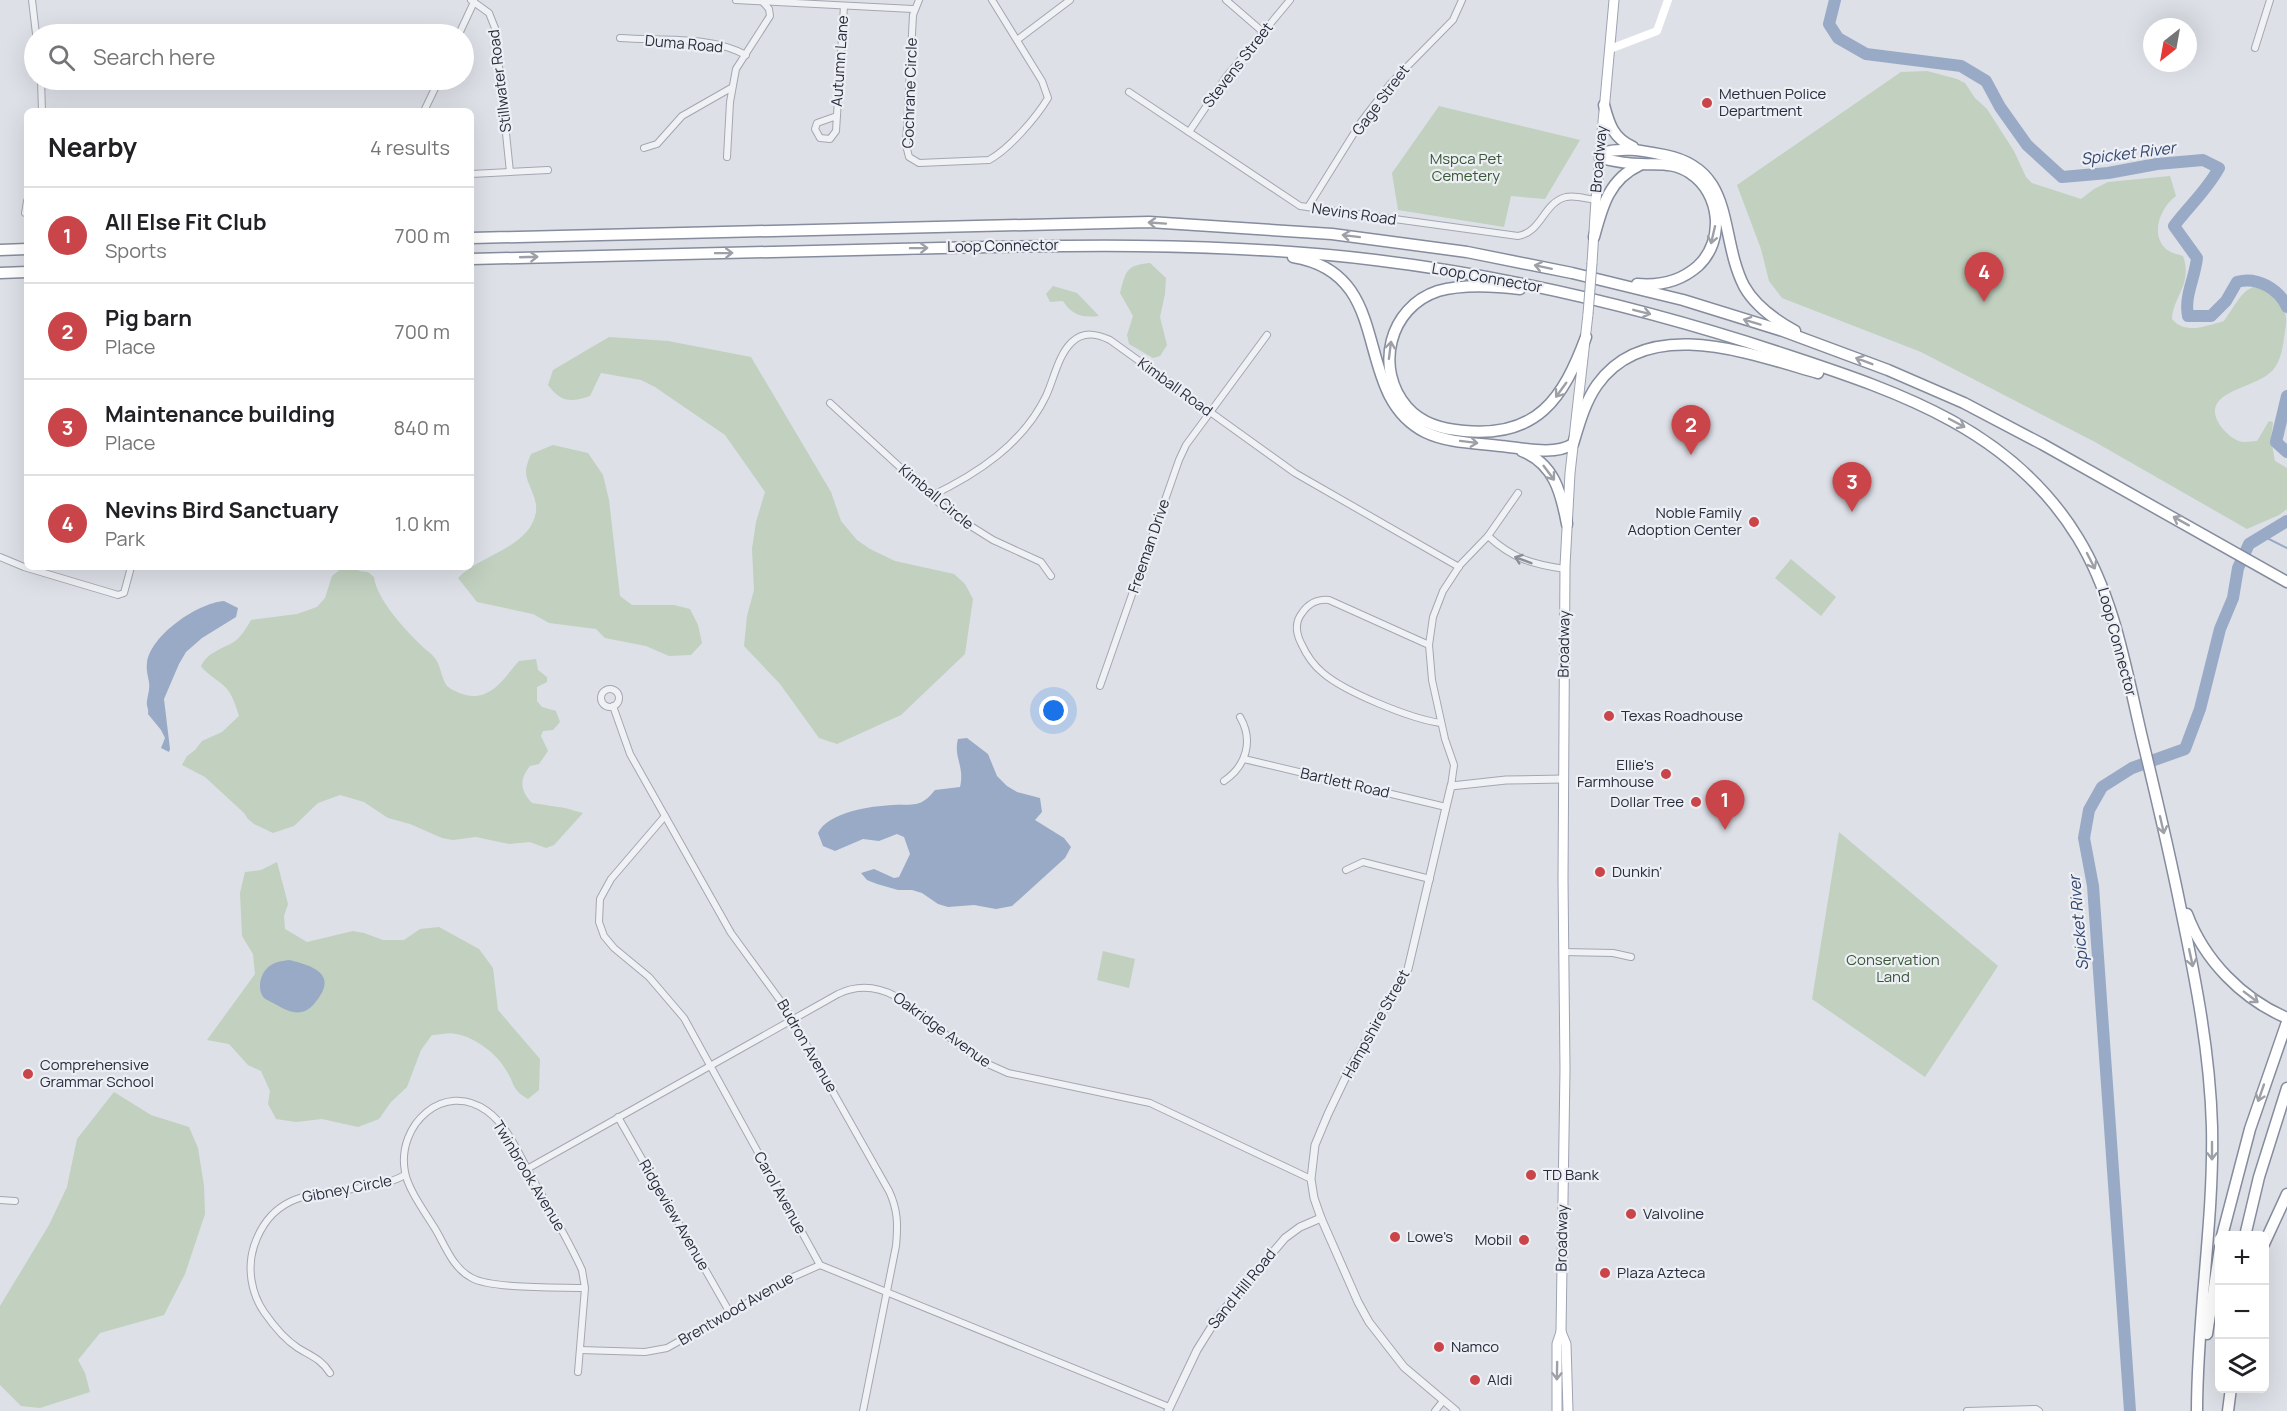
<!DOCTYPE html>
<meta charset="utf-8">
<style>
:root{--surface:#fff;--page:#f6f6f6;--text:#202124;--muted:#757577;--line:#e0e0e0;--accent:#c94549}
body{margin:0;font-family:Manrope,sans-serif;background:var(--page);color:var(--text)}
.controls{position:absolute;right:18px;bottom:18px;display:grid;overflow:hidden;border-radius:9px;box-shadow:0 6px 24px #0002}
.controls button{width:54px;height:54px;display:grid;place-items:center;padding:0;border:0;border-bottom:2px solid var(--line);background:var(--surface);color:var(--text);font:30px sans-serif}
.compass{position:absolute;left:2143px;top:18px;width:54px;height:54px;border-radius:50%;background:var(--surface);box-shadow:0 6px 24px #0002;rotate:211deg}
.you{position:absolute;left:1054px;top:711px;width:21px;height:21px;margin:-15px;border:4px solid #fff;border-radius:50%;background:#1a73e8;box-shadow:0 0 0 9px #1a73e833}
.badge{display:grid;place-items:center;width:39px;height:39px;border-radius:50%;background:var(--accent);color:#fff;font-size:20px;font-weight:700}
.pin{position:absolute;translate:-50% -50px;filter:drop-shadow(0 2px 3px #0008)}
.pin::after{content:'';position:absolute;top:32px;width:21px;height:18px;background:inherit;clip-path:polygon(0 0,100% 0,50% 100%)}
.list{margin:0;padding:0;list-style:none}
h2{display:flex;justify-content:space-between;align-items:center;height:78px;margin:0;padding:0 24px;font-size:26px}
h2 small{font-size:20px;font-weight:400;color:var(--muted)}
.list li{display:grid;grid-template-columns:39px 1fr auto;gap:18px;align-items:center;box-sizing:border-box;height:96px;padding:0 24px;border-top:2px solid var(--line)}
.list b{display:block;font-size:22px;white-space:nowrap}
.list p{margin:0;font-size:20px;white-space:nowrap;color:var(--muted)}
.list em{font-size:20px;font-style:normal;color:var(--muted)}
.icon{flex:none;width:33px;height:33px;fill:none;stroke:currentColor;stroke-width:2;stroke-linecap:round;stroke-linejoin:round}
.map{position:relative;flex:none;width:2287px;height:1411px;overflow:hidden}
.search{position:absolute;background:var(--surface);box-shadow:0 6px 24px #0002;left:24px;top:24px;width:450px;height:66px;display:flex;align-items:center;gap:15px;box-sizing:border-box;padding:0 21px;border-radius:33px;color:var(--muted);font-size:22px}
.panel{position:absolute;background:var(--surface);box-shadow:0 6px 24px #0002;left:24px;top:108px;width:450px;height:462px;border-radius:9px}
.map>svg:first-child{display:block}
.green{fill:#c1d0bf}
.water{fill:#99aac6}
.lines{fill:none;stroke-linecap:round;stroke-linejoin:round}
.stream{stroke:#99aac6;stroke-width:2}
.river{stroke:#99aac6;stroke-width:12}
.minor-casing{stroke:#a3a7b1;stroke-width:8}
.tertiary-casing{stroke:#a3a7b1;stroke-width:9}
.primary-casing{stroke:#9da3b2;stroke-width:11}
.motorway-casing{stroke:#858c9d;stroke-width:13}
.minor{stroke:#f0f1f5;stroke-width:6}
.tertiary{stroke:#f0f1f5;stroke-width:7}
.secondary{stroke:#fff;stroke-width:8}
.primary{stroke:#fff;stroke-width:9}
.motorway{stroke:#fff;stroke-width:10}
.primary-bridge-casing{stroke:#9da3b2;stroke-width:11;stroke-linecap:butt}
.primary-bridge{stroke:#fff;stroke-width:9}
.oneway{stroke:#9ea0a8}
.oneway2{stroke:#8c8f99}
.poi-dot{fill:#c94549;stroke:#edeff4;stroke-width:2}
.labels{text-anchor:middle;stroke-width:4.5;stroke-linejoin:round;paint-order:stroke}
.street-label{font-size:15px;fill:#272d3d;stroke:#edeff4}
.poi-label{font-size:15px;fill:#272d3d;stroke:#edeff4;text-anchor:start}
.park-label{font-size:15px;fill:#385835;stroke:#edeff4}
.water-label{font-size:16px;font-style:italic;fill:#33476f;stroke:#edeff4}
</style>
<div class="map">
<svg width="2287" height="1411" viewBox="0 0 2287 1411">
<rect width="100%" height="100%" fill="#dde0e7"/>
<!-- green -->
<g class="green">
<path d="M1927 71 1957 79 1965 83 1975 98 1987 109 2014 151 2026 177 2032 183 2081 199 2094 189 2108 182 2170 176 2176 196C2161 207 2150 233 2165 248 2170 253 2177 254 2183 256 2193 284 2173 297 2172 319 2185 335 2206 326 2224 321 2240 299 2251 268 2280 301 2287 311 2287 320 2285 331 2283 345 2282 359 2273 370 2259 386 2216 390 2215 410 2214 422 2228 437 2239 441 2244 443 2251 441 2257 441L2269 421 2273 422 2271 439 2275 461 2287 468V509L2279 515 2247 529 2095 442 1921 352 1782 298 1769 281 1761 249 1737 185 1901 72Z"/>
<path d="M1439 106 1580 140 1545 199 1511 196 1504 227 1398 210 1392 173Z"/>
<path d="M1150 263 1166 278 1165 294 1160 317 1167 345 1160 356 1153 358 1129 344 1127 335 1133 316 1120 293C1126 271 1126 265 1150 263Z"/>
<path d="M1053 286 1077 293 1099 316C1082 318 1072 315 1063 301L1050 302 1046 294Z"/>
<path d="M609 337 668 341 751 357 831 492 841 521 857 540 870 549 895 561 954 574 965 584 973 599 965 654 901 715 837 744 819 738 780 684 744 646 747 616 754 590 752 549 756 522 765 492 725 435 655 387 641 380 601 373 590 396C570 403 561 402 548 385L553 370Z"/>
<path d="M553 445 588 453 603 475 609 500 620 596 632 605H674L690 609 698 625 702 643 691 655 669 656 646 646 605 638 596 629 549 623 533 614 477 602 458 578C481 554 530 548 536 512 538 497 526 484 526 472 526 466 529 459 531 454Z"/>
<path d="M1791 559 1836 597 1821 616 1775 578Z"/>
<path d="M343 567C353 567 359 572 368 572L374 577C376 598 405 630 420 644 424 649 430 652 434 657 441 665 441 678 447 686 452 691 466 696 473 696 495 696 506 675 519 661L536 659 538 670 547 677V682L537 687V701L542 707 556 711 560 722 553 730 543 731 541 736 548 751 539 764 530 766C519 780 520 790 532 803L565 808 583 813 554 845 546 848 530 842 509 844 476 837 453 840 442 838 410 824 388 818 364 802 340 795 318 803 294 826 273 833 254 824 248 819 244 813 205 777 182 765 187 756 195 750 202 741 222 732 239 716C229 683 226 689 203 669L201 666C207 653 221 649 232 643 240 639 247 627 251 620L297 614 317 607 325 598 332 576Z"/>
<path d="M1839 832 1998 966 1925 1077 1812 999Z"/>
<path d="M277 862 288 904 284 916 285 929 307 942 353 931 364 933 383 940H404L420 929 439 927 479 949 493 968 498 1010 540 1059 539 1090 528 1099C511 1089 515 1084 506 1070 497 1054 475 1037 456 1034 449 1032 440 1035 432 1035L421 1050 407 1087 391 1102 379 1119 358 1127 322 1119 296 1122 276 1119 268 1104 270 1091 261 1071 248 1065 229 1044 207 1040 255 974 253 954 242 936 240 893 245 872 261 870Z"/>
<path d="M1103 951 1135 959 1129 988 1097 980Z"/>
<path d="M114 1092 151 1115 189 1127 198 1148 204 1186 205 1214 185 1274 164 1315 100 1333 78 1360 85 1373 90 1392 40 1408 21 1406 0 1385V1306L49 1225 67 1187 77 1139Z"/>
</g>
<!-- water -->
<g class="water">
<path d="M224 601 238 608 236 617 202 638 186 652 179 664 164 699 170 749 169 752 161 748 165 738 161 730 148 714C149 709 146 706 147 701 148 694 150 689 149 682 148 676 146 670 147 663 150 636 197 603 224 601Z"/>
<path d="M967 738 988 754 997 776 1007 786 1017 792 1040 798 1042 812 1035 820 1064 838 1071 847 1065 858 1012 906 996 909 974 905 948 907 938 904 922 893 912 890H898L877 884 867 880 861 873 874 869 894 878 899 877 910 854 904 837 897 834 879 841 863 839 835 851 823 846 818 833C828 812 871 806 893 805 913 804 921 808 935 790L960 787C965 766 953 757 958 739Z"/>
<path d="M289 960C316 966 339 976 314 1004 303 1017 290 1013 277 1005 273 1003 267 1000 264 998 256 988 261 971 271 965 277 961 283 961 289 960Z"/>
</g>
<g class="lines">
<!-- stream -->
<path class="stream" d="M2263 536 2287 548"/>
<!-- river -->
<g class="river">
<path d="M1835 0 1829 24 1838 38 1866 54 1961 66 1986 81 2000 107 2027 145 2062 177 2108 173 2157 164 2203 160 2219 168C2207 190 2189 206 2174 226L2197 258C2195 278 2184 296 2188 316H2211L2226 301 2237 282C2257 276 2279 289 2287 307"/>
<path d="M2287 396 2276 442 2287 452"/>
<path d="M2130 1411 2093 886 2084 838 2089 810 2102 787 2132 768 2185 749 2200 709 2220 629 2233 598 2238 568 2249 544 2287 521"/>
</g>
<!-- minor casing -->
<g class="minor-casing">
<g id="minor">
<path d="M32 0 36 34"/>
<path d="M471 0 489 13 495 28 510 172"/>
<path d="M736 0 913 9"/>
<path d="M919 0 913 15 906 145 909 157 919 163 989 160C1009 149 1036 118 1048 98L1042 81 992 0"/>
<path d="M1226 0 1263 32"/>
<path d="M459 34 474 2"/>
<path d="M620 38C661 41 709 35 746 55"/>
<path d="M1017 40 1070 0"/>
<path d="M2255 48 2270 0"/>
<path d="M41 80 42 111"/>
<path d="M1129 92 1300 206 1518 236C1542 232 1543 203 1566 197 1576 195 1586 199 1596 200"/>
<path d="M424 111 439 80"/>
<path d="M837 116 817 123 815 129 820 138 830 139 836 131 844 6"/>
<path d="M1189 132 1226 77 1290 0"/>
<path d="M644 148 657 144 682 116 731 88"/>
<path d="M727 157 730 102 736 69 770 16 769 9 762 1"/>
<path d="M471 174 548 170"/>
<path d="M1308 207 1361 122 1391 83 1453 20 1462 0"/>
<path d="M25 213 27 201"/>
<path d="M830 403 950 513 993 540 1041 562 1051 576"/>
<path d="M931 496C977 474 1023 444 1046 396 1054 379 1058 355 1072 342 1084 331 1097 334 1110 340L1295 473 1459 567"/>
<path d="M1488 536C1513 559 1532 564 1565 569"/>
<path d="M0 557 24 567 118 595 124 593 131 567"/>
<path d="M1429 645 1329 600C1317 599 1309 603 1302 613 1295 622 1296 633 1301 643 1306 654 1313 665 1323 673 1345 692 1411 719 1441 723"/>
<path d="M1100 686 1179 460 1186 445 1267 335"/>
<circle cx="610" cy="698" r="9"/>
<path d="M613 706 630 754 731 933 785 1007 889 1191C898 1210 898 1225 896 1246L863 1411"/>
<path d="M1244 759 1446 807"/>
<path d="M1224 781C1246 766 1254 741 1240 717"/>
<path d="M1451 786 1454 765 1445 739 1432 680 1429 645 1433 617 1443 591 1460 565 1488 536 1518 493"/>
<path d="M665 816 611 879 600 899 599 922 604 936 614 948 649 977 684 1018 820 1265 1169 1407"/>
<path d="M1346 870 1363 862 1430 879"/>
<path d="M1563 952 1613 953 1631 957"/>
<path d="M618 1117 730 1313"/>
<path d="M527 1169 838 994C857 985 876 986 895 996L979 1060 1008 1073 1150 1103 1311 1179"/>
<path d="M0 1200 15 1201"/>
<path d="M580 1350 645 1352 667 1348 793 1277 820 1265"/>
<path d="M578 1372 585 1288 582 1270C568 1239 550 1209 532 1178 520 1156 508 1126 487 1111 444 1080 396 1125 405 1172 408 1190 427 1215 437 1232 446 1248 454 1269 472 1278 492 1289 559 1287 585 1288"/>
<path d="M330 1373C321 1359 311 1356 298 1348 284 1339 273 1325 264 1312 251 1293 247 1268 254 1246 279 1171 352 1204 405 1175"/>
<path d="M1435 1411 1443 1401"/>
<path d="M1967 1411 2036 1409 2039 1411"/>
</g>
</g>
<!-- tertiary casing -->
<g class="tertiary-casing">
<g id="tertiary">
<path d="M1168 1411 1197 1350 1217 1318 1285 1238 1300 1227 1321 1218"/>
<path d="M1456 1411 1404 1367 1369 1322 1358 1302 1321 1218 1314 1198 1311 1179 1315 1145 1328 1114 1351 1066 1408 969 1451 786 1506 780 1563 779"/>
</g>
</g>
<!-- primary casing -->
<g class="primary-casing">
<g id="primary">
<path d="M1592 263 1596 200 1614 0"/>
<path d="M1561 1332 1566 1344 1568 1411"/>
<path d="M1557 1411V1344L1561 1332 1565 1069 1563 879 1565 566 1570 473 1588 314"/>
</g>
</g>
<!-- motorway casing -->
<g class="motorway-casing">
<g id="motorway">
<path d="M1604 105C1609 124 1613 138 1633 147"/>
<path d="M1600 153C1624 147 1640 150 1664 155 1737 169 1718 235 1744 286 1755 306 1775 320 1795 331"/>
<path d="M1600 158C1613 161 1627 164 1641 164 1659 165 1674 162 1690 173 1721 193 1725 241 1698 266 1681 281 1659 286 1637 284"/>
<path d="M1594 237C1602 207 1609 179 1640 165"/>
<path d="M471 238 1149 222 1332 234 1467 252 1572 273 1683 300 1783 331 1888 370 1964 403 2042 444 2287 582"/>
<path d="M0 250 27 249"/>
<path d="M1293 257C1398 274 1349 393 1425 432 1447 443 1477 443 1501 446 1523 448 1554 456 1573 444 1579 424 1585 402 1597 385 1647 314 1751 354 1818 373"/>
<path d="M471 259C613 255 755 252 897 249 1057 245 1216 241 1375 260 1516 277 1655 311 1790 356 1902 393 2013 431 2078 538 2116 600 2127 676 2144 746 2157 800 2170 855 2181 910 2196 982 2210 1053 2212 1127 2214 1222 2197 1316 2197 1411"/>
<path d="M0 273 27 272"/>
<path d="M1520 289C1495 286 1463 284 1438 291 1389 307 1374 369 1407 407 1422 424 1442 429 1464 431 1537 438 1563 399 1586 337"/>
<path d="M1522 451C1554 464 1561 492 1567 524"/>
<path d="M2187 914C2204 960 2242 999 2287 1018"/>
<path d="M2222 1236 2250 1129 2287 1022"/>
<path d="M2245 1236 2259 1177 2287 1088"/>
<path d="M2264 1244 2287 1194"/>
<path d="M2207 1334 2220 1248"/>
<path d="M2228 1411 2231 1388"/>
</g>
</g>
<!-- minor -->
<use href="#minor" class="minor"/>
<!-- tertiary -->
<use href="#tertiary" class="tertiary"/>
<!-- secondary -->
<path class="secondary" d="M1610 49 1657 31 1668 0"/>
<!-- primary -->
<use href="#primary" class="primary"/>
<!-- motorway -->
<use href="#motorway" class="motorway"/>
<!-- primary-bridge casing -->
<g class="primary-bridge-casing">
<path id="primary-bridge" d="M1588 314 1592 263"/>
</g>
<!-- primary-bridge -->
<use href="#primary-bridge" class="primary-bridge"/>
</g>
<!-- one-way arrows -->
<defs><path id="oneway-shaft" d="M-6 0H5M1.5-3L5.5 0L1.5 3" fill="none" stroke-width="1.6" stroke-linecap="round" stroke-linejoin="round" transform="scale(1.5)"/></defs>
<g class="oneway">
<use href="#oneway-shaft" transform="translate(1157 223) rotate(-176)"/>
<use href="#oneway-shaft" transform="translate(1713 235) rotate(103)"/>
<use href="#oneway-shaft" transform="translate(1351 236) rotate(-173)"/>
<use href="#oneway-shaft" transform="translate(919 248) rotate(-1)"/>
<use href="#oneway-shaft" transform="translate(724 253) rotate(-1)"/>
<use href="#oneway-shaft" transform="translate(529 257) rotate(-2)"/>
<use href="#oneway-shaft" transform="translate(1543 267) rotate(-168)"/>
<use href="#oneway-shaft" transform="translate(1642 312) rotate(14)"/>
<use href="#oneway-shaft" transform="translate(1752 322) rotate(-163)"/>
<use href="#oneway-shaft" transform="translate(1390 350) rotate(-83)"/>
<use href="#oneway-shaft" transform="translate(1864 361) rotate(-159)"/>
<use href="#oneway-shaft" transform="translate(1561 390) rotate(126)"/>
<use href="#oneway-shaft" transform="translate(1957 423) rotate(28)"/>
<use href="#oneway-shaft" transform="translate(1469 442) rotate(7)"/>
<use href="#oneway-shaft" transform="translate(1549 473) rotate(53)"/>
<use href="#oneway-shaft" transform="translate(2181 521) rotate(-151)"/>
<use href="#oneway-shaft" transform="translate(2091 561) rotate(63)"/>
<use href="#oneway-shaft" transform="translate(2162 825) rotate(77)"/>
<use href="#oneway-shaft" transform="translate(2191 958) rotate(78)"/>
<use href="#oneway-shaft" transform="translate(2251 997) rotate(37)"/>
<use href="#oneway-shaft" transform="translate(2261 1093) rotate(109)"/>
<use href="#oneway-shaft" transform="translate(2212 1151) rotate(90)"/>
<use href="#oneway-shaft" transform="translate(1557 1371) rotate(91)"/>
</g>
<use class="oneway2" href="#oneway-shaft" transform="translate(1523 560) rotate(-159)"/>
<!-- markers -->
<g class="poi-dot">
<circle cx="1707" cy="103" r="6"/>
<circle cx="1754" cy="522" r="6"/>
<circle cx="1609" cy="716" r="6"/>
<circle cx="1666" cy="774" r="6"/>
<circle cx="1696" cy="802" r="6"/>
<circle cx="1600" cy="872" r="6"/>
<circle cx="28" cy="1074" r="6"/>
<circle cx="1531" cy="1175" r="6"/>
<circle cx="1631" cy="1214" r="6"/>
<circle cx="1395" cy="1237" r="6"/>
<circle cx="1524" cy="1240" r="6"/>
<circle cx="1605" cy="1273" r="6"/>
<circle cx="1439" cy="1347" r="6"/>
<circle cx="1475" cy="1380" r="6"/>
</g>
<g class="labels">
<!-- street labels -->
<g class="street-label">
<text transform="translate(684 44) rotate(5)" y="5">Duma Road</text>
<text transform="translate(840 61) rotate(-86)" y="5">Autumn Lane</text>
<text transform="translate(1238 65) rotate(-52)" y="5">Stevens Street</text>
<text transform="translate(500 81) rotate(-97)" y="5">Stillwater Road</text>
<text transform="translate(910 93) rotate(-88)" y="5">Cochrane Circle</text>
<text transform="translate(1381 100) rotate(-53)" y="5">Gage Street</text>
<text transform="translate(1599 159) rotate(-85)" y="5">Broadway</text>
<text transform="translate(1354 214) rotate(8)" y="5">Nevins Road</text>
<text transform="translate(1003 246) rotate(-1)" y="5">Loop Connector</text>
<text transform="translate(1487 278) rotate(10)" y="5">Loop Connector</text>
<text transform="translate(1175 387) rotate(36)" y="5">Kimball Road</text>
<text transform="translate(936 497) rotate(40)" y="5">Kimball Circle</text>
<text transform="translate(1149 546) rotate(-71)" y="5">Freeman Drive</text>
<text transform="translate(2117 642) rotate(75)" y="5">Loop Connector</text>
<text transform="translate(1564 644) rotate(-89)" y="5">Broadway</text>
<text transform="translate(1345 783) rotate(13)" y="5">Bartlett Road</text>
<text transform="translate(1376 1024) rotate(-61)" y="5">Hampshire Street</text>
<text transform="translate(942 1030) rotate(36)" y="5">Oakridge Avenue</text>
<text transform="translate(807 1046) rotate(60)" y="5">Budron Avenue</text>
<text transform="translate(529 1176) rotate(59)" y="5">Twinbrook Avenue</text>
<text transform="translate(347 1189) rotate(-11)" y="5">Gibney Circle</text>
<text transform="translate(780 1193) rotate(61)" y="5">Carol Avenue</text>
<text transform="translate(674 1215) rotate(60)" y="5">Ridgeview Avenue</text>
<text transform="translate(1562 1238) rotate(-89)" y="5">Broadway</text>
<text transform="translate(1242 1289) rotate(-51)" y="5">Sand Hill Road</text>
<text transform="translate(736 1309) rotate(-30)" y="5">Brentwood Avenue</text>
</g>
<!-- poi labels -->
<g class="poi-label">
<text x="1719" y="99">Methuen Police<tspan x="1719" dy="17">Department</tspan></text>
<text x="1742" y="518" text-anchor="end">Noble Family<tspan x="1742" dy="17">Adoption Center</tspan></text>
<text x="1621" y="721">Texas Roadhouse</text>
<text x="1654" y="770" text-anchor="end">Ellie's<tspan x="1654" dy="17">Farmhouse</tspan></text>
<text x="1684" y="807" text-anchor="end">Dollar Tree</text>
<text x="1612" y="877">Dunkin'</text>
<text x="40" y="1070">Comprehensive<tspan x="40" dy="17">Grammar School</tspan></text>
<text x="1543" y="1180">TD Bank</text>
<text x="1643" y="1219">Valvoline</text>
<text x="1407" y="1242">Lowe's</text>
<text x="1512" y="1245" text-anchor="end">Mobil</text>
<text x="1617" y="1278">Plaza Azteca</text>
<text x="1451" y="1352">Namco</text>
<text x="1487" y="1385">Aldi</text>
</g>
<!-- park labels -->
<g class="park-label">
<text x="1466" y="164">Mspca Pet<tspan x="1466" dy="17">Cemetery</tspan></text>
<text x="1893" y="965">Conservation<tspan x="1893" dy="17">Land</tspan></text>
</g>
<!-- water labels -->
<g class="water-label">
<text transform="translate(2128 153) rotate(-7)" y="6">Spicket River</text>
<text transform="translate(2078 923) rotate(-95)" y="6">Spicket River</text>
</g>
</g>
</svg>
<div class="controls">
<button>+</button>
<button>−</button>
<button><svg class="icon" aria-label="layers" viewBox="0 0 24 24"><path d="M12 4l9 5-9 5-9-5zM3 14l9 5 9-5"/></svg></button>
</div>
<svg class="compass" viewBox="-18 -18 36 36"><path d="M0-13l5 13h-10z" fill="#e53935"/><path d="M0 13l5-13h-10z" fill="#757577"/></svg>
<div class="you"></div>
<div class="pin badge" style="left:1725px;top:830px">1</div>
<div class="pin badge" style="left:1691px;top:455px">2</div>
<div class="pin badge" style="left:1852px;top:512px">3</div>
<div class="pin badge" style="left:1984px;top:302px">4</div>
<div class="search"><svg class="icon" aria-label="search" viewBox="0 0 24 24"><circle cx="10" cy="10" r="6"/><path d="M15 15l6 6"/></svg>Search here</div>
<section class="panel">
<h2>Nearby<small>4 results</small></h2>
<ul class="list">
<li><span class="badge">1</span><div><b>All Else Fit Club</b><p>Sports</p></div><em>700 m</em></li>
<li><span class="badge">2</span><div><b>Pig barn</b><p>Place</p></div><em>700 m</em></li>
<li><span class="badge">3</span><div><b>Maintenance building</b><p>Place</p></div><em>840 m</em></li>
<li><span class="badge">4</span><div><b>Nevins Bird Sanctuary</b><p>Park</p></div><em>1.0 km</em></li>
</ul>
</section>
</div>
